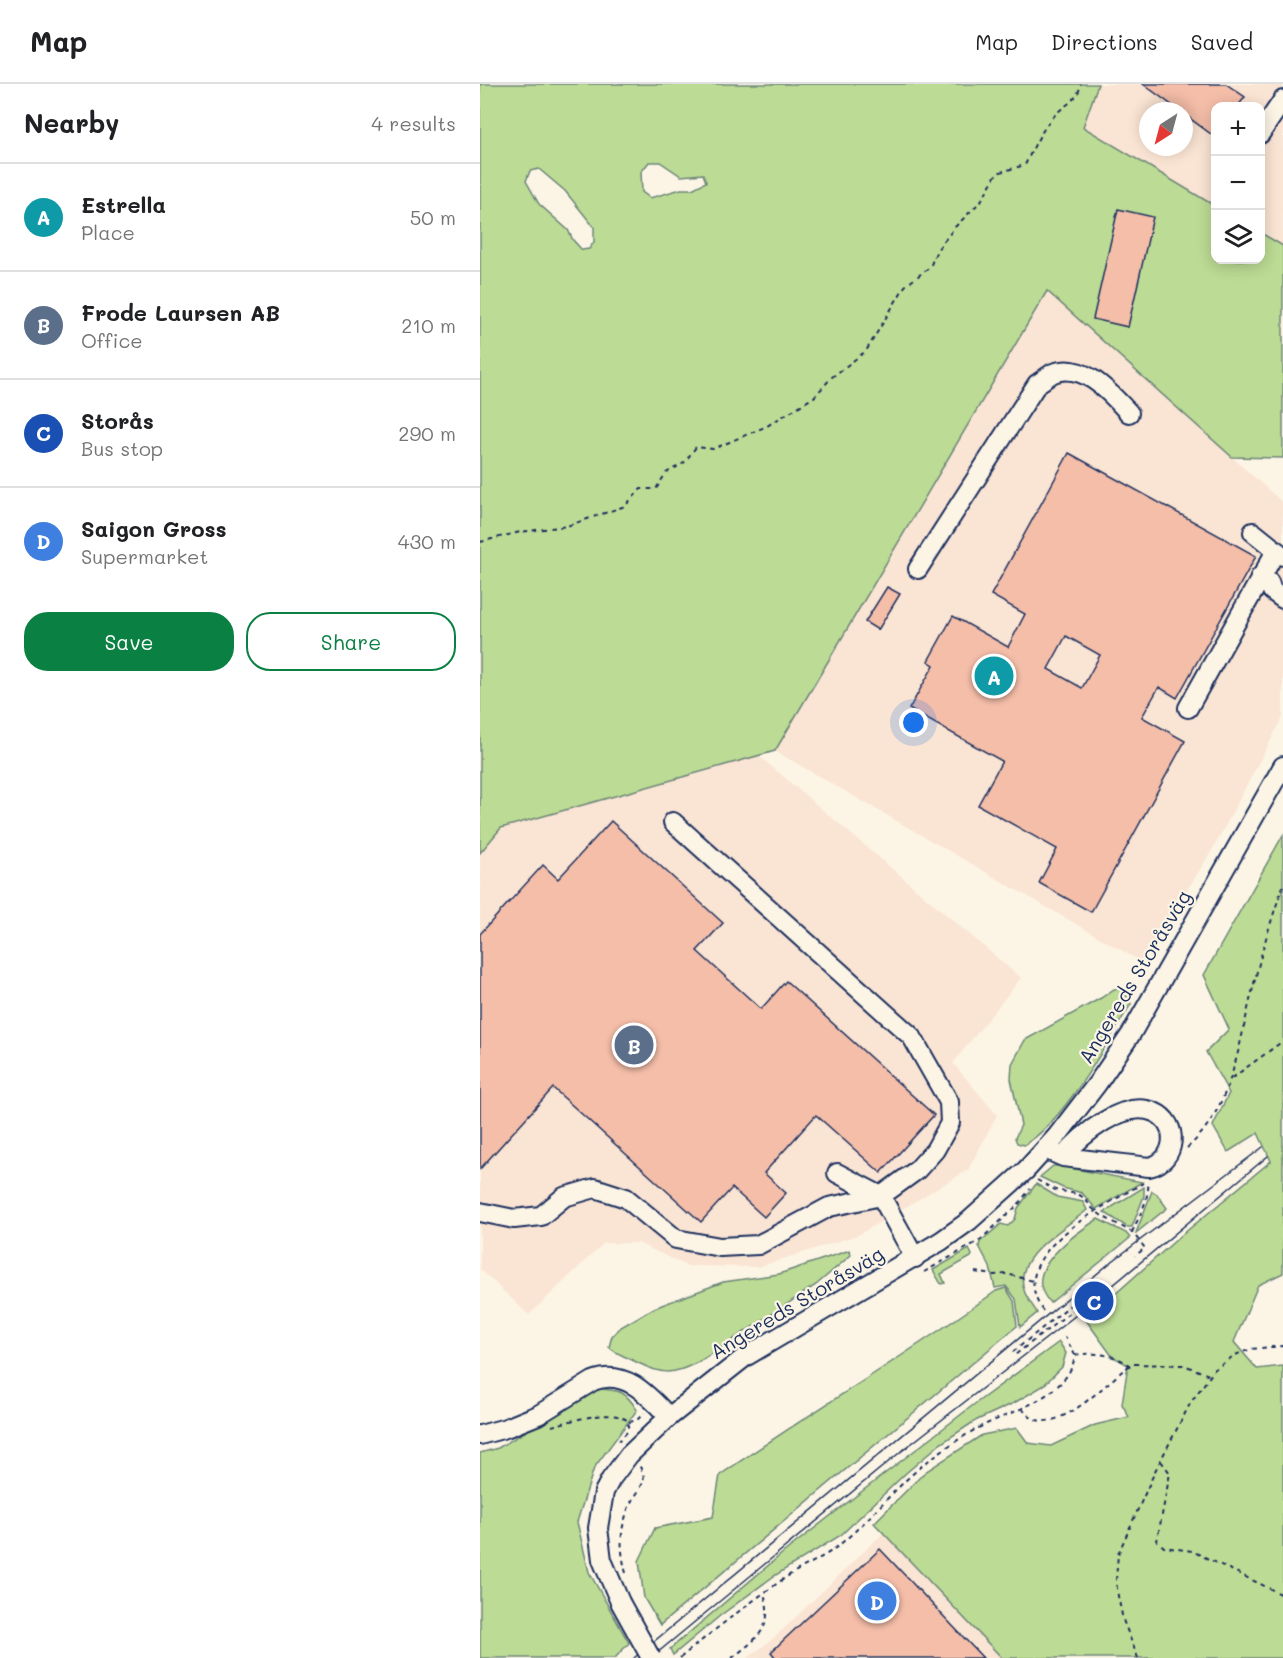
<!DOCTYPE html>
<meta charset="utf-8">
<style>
:root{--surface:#fff;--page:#f6f6f6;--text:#202124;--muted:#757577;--line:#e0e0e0;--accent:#0b8043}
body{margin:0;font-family:Mali,sans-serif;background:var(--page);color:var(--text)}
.controls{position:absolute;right:18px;top:18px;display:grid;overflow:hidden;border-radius:12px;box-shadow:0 3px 15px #0003}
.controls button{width:54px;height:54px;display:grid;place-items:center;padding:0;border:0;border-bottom:2px solid var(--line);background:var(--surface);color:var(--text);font:30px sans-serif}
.compass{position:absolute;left:659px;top:18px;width:54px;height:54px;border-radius:50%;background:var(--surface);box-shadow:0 3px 15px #0003;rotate:216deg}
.you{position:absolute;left:434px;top:639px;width:21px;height:21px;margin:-15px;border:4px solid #fff;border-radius:50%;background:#1a73e8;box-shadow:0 0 0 9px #1a73e833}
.badge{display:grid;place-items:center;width:39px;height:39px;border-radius:50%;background:var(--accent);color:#fff;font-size:20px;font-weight:700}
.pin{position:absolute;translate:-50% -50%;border:3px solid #fff;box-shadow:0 2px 6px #0006}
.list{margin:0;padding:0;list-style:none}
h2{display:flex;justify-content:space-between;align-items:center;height:78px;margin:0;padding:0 24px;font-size:26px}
h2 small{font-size:20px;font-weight:400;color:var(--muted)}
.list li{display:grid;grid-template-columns:39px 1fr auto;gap:18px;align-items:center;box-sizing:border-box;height:108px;padding:0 24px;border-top:2px solid var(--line)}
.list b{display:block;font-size:22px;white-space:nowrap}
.list p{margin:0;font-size:20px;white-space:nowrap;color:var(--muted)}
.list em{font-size:20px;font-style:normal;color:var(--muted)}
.actions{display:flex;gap:12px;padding:18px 24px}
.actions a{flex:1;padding:14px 0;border:2px solid var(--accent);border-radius:24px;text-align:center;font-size:21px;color:var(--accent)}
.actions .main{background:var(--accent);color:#fff}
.icon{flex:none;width:33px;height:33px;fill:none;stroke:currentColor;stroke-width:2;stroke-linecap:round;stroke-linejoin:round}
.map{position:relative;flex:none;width:803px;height:1574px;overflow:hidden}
header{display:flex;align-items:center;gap:36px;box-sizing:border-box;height:84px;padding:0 30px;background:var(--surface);border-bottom:2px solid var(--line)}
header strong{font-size:28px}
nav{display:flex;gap:33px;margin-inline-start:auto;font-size:21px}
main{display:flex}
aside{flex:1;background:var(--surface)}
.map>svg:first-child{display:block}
.built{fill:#fae4d3;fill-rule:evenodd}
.green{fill:#bcdb94;stroke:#6c8579;stroke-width:1.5;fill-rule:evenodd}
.building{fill:#f5bea9;stroke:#1b2f5e;stroke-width:1.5;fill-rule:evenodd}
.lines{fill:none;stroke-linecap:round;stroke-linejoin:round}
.minor-casing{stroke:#1b2f5e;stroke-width:22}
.path{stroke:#1b2f5e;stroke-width:2;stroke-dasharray:4.5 4.5;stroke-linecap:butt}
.minor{stroke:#fcf5e5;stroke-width:18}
.tram{stroke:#1b2f5e;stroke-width:1.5}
.minor-bridge-casing{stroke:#1b2f5e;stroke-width:22;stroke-linecap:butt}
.minor-bridge{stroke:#fcf5e5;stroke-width:18}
.labels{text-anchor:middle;stroke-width:4.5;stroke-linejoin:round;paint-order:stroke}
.street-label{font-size:20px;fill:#1b2f5e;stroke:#fcf5e5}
</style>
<header>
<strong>Map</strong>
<nav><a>Map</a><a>Directions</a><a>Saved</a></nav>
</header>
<main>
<aside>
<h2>Nearby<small>4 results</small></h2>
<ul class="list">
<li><span class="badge" style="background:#0f9aa8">A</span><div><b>Estrella</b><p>Place</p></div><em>50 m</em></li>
<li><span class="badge" style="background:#5c6f8a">B</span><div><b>Frode Laursen AB</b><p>Office</p></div><em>210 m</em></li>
<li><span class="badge" style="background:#1a4fb4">C</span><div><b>Storås</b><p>Bus stop</p></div><em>290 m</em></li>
<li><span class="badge" style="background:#3f7fe0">D</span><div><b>Saigon Gross</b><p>Supermarket</p></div><em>430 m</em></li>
</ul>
<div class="actions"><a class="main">Save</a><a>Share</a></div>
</aside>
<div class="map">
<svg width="803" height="1574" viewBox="0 0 803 1574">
<rect width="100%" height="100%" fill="#fcf5e5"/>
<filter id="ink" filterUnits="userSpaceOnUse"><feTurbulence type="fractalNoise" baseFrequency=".0167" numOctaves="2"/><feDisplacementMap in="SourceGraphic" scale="12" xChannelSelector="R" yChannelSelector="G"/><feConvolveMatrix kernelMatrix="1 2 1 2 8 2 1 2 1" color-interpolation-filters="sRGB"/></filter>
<g filter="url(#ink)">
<!-- built -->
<g class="built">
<path d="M618 0H803V162L781 149 780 22H736L735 122 603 43ZM668 27H704V63H668Z"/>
<path d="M567 207 803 419V633L734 763 662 878 295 667Z"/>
<path d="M279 672 541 894 473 979 517 1031 488 1086 378 1151 278 1183 207 1182 158 1159H124L49 1231 0 1185V769L21 744Z"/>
<path d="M403 1449 522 1574H268L295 1553Z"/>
</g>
<!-- green -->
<g class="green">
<path d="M0 0H618L603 43 735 122 736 176H780L781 149 803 162V374L752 373 567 207 295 667 21 744 0 769ZM169 78H180L201 92 223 90 226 98 212 105H201L170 114 162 108 161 88ZM59 85 85 107 114 143V158L109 165 102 166 93 156 88 146 59 120 46 97 50 87Z"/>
<path d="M803 751V1189L778 1201 754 1258 777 1285 803 1282V1574H522L394 1439 445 1388 502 1351 537 1344 548 1359 571 1362 615 1341 649 1333 642 1320 648 1281 632 1272 606 1236 697 1155 791 1077 778 1049 748 1068 733 1042 749 1009 726 968 749 945 724 891Z"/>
<path d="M634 905H639L647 912 651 920C625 961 585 1037 544 1061L537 1059 535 1054 541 1041 531 995 532 980 545 956 621 914Z"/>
<path d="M573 1082H580L662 1098 616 1125 602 1109 583 1104 560 1093Z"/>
<path d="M556 1100 577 1113 603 1118 607 1126C585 1145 530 1172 545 1209 548 1216 554 1223 557 1229L540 1243 536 1215 526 1202 515 1204 510 1183 499 1162 500 1158 521 1140 528 1142 535 1135 538 1124Z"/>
<path d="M664 1103V1112L652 1143H647L624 1128Z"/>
<path d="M672 1107 677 1110 687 1124 656 1149Z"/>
<path d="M618 1135 646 1149 650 1154 570 1219C566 1214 562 1209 561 1202 556 1177 599 1147 618 1135Z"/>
<path d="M489 1165 492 1171 491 1173 461 1190 465 1199 461 1200 453 1186Z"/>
<path d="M370 1166 371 1171 336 1201 222 1276C189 1293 183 1291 150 1275 142 1271 135 1269 129 1263L132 1252 141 1243 174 1224 243 1198 299 1190Z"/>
<path d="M526 1204 534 1217 537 1242 180 1541 164 1514 159 1477 175 1444 233 1433 240 1391C331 1328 426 1272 516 1207Z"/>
<path d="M579 1258 586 1269 582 1283 563 1302 534 1319 495 1337 460 1360 426 1389 361 1451 294 1492 241 1531 193 1571 190 1565 304 1468 381 1408 492 1322Z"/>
<path d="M117 1305C139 1306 145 1306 157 1326L114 1384 97 1438 109 1488 149 1559 135 1574H0V1369L18 1364Z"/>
</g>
<!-- building -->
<g class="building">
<path d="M663 0H746L765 13 758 22H735V53L704 30V27H700Z"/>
<path d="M638 125 673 133 648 243 613 235Z"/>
<path d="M589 369 776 472 697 614 679 603 662 633 705 657 611 828 559 799 577 765 498 721 522 677 429 625 454 581 448 577 473 532 528 563 545 530 511 511ZM586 552 620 571 602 604 568 585Z"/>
<path d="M407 503 420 510 398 546 385 538Z"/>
<path d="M131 737 243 839 217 867 281 925 306 897 454 1031 401 1089 336 1031 284 1089 306 1109 284 1133 252 1104 221 1138 73 1004 0 1085V850L63 781 78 795Z"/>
<path d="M400 1465 503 1574H296L291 1568Z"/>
</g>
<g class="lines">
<!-- minor casing -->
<g class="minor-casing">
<g id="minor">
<path d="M780 50 803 16"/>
<path d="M773 448 803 472"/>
<path d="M438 485 557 300C562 297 568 292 573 289 604 277 631 310 649 329"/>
<path d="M780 493 789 498 792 507 803 515"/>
<path d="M708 624 796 467"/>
<path d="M565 1065 583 1073 669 1083C697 1077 700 1039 674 1028 644 1015 601 1051 583 1073"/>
<path d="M357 1089 401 1112"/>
<path d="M401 1112 435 1174"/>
<path d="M0 1128 34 1135 61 1132 84 1113 115 1104 146 1114 196 1155 240 1163 278 1161 349 1123 401 1112 437 1086 455 1066 470 1039 469 1018 432 953 193 738"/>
<path d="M0 1351 26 1344 58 1331 113 1297C145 1284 169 1312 189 1333"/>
<path d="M140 1518 122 1476 118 1444 124 1408 131 1395 149 1371 189 1333 265 1273 461 1157 489 1137 546 1086 577 1052 617 1000 651 950 803 682"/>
</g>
</g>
<!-- path -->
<g class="path">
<path d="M0 458 40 448 87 442 145 422 161 405H176L186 389 204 379 216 363 233 365 287 342 334 313 352 293 386 267 425 202 450 183 457 166 475 143 501 117 517 89 545 81C553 64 562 45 574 32 586 19 597 18 601 0"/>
<path d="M752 994 803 957"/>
<path d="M707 1064C753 1024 759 958 773 904 781 869 791 836 803 802"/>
<path d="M557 1096 575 1106 598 1110 604 1114 612 1124 622 1132 652 1148 665 1164 655 1172"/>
<path d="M652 1148C659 1133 670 1114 668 1097"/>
<path d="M444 1188 499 1157 538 1121 550 1105"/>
<path d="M495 1188 513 1191 527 1190 553 1197"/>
<path d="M599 1214 533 1268 535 1271 602 1219"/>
<path d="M563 1227C522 1169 625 1123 663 1099"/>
<path d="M595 1271C611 1268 637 1270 650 1282"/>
<path d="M542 1324C569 1366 629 1294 652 1280L704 1281 729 1291"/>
<path d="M149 1338 157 1336 164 1329"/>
<path d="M72 1342C91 1337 135 1323 149 1338L147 1348 139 1357"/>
<path d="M681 1377 690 1389 677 1457 684 1463 712 1467 803 1511"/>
<path d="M146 1489C142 1474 140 1458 143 1442 145 1435 147 1427 150 1420 157 1408 171 1395 159 1382"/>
<path d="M200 1574C234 1546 269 1519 305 1494 322 1482 343 1475 359 1461 382 1443 400 1421 421 1401 445 1377 472 1358 502 1342 533 1327 590 1311 595 1271L585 1253"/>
<path d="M252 1574C276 1555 295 1544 284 1510"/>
<path d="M658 1574 643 1536 638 1512 636 1496 638 1470 676 1385 711 1318 735 1285 755 1271 771 1265 803 1262"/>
</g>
<!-- minor -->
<use href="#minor" class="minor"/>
<!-- tram -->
<g class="tram">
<path d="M154 1574 630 1179 783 1063"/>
<path d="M171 1574 418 1370 614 1217 788 1072"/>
</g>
<!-- minor-bridge casing -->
<g class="minor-bridge-casing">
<path id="minor-bridge" d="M140 1518 171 1574"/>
</g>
<!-- minor-bridge -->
<use href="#minor-bridge" class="minor-bridge"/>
</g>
</g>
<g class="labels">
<!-- street labels -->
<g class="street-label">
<text transform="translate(655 893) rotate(-59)" y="7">Angereds Storåsväg</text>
<text transform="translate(317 1219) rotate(-31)" y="7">Angereds Storåsväg</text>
</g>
</g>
</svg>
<div class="controls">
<button>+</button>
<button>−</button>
<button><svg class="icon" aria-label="layers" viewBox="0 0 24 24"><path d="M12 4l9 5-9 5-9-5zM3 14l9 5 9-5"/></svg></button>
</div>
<svg class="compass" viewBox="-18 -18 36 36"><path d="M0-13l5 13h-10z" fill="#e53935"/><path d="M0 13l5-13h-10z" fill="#757577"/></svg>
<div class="you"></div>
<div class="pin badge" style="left:514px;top:592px;background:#0f9aa8">A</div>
<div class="pin badge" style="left:154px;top:961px;background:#5c6f8a">B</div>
<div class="pin badge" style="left:614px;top:1217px;background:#1a4fb4">C</div>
<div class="pin badge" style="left:397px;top:1517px;background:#3f7fe0">D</div>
</div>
</main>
